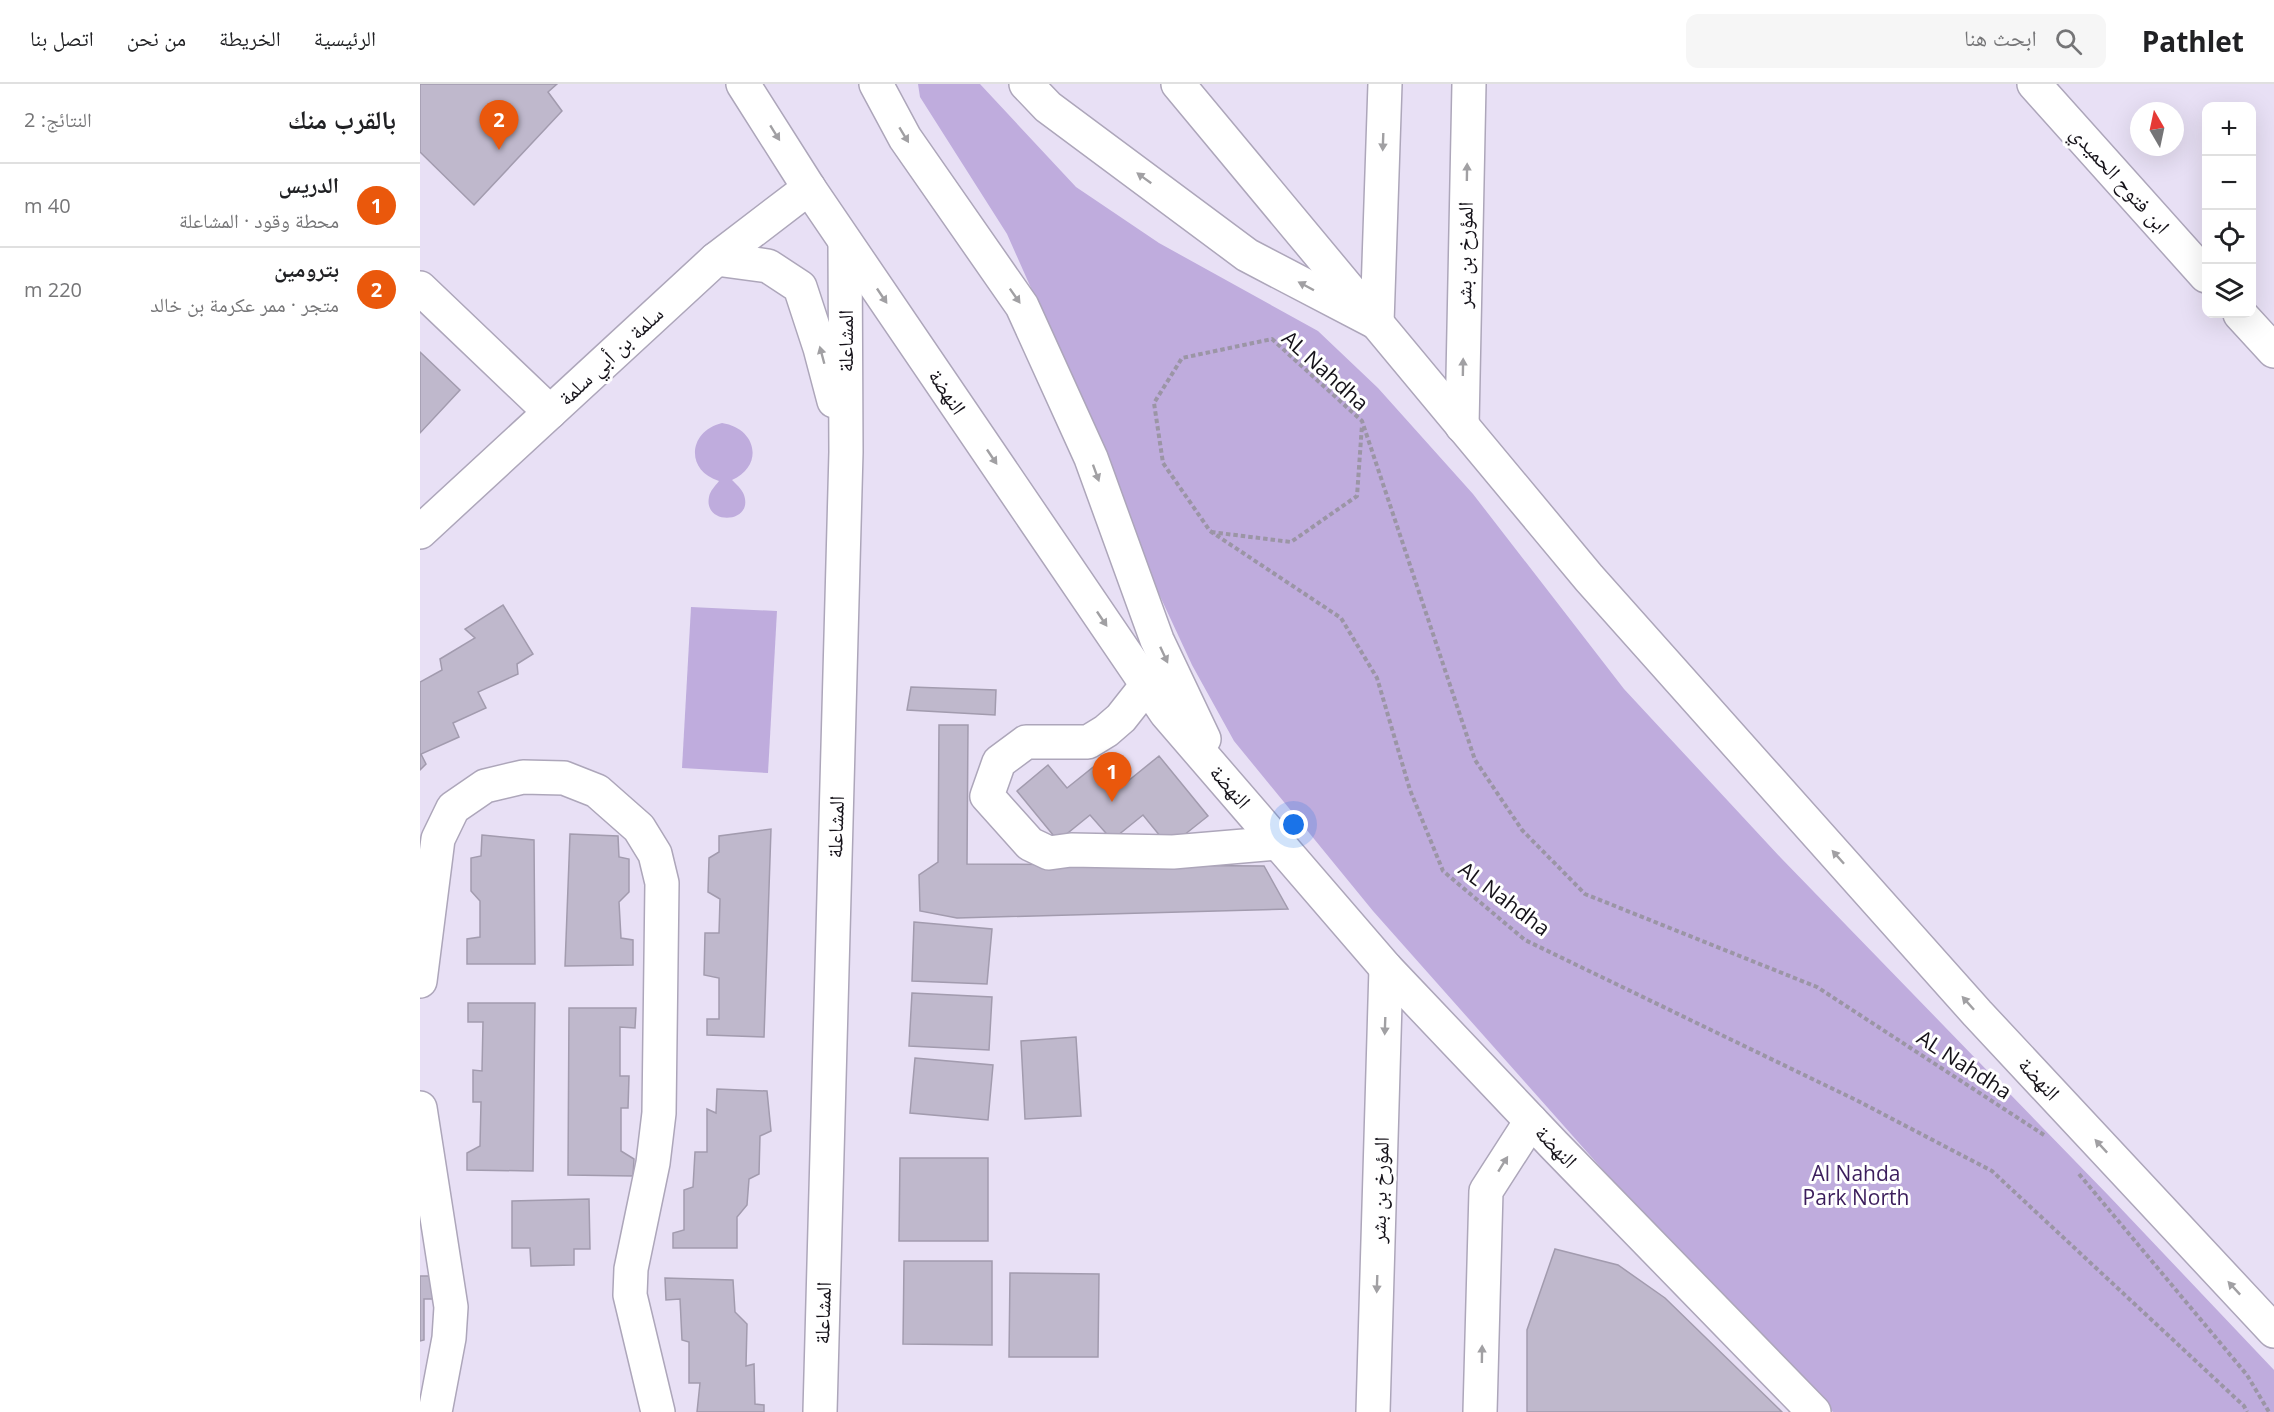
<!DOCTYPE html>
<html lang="ar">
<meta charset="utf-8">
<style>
:root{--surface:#fff;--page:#f6f6f6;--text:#202124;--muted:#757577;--line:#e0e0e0;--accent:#ea580c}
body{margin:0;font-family:"Open Sans","Noto Naskh Arabic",sans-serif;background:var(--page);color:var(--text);direction:rtl}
.controls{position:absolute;right:18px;top:18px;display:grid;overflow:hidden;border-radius:12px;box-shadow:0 6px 24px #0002}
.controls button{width:54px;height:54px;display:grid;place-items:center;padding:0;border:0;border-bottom:2px solid var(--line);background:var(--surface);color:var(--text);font:30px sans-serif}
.compass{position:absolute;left:1710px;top:18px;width:54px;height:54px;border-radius:50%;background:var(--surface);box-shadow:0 6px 24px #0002;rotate:351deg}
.you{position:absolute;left:874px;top:741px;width:21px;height:21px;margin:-15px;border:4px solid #fff;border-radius:50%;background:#1a73e8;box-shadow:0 0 0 9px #1a73e833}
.badge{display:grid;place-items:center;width:39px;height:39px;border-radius:50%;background:var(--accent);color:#fff;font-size:20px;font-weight:700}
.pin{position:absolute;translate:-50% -50px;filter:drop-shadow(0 2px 3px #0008)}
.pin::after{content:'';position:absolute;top:32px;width:21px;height:18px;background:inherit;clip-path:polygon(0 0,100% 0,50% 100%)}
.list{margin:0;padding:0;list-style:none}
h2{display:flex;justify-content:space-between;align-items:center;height:78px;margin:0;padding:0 24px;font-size:26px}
h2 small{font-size:20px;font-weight:400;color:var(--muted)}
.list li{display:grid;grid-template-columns:39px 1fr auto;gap:18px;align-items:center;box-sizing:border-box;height:84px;padding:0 24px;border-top:2px solid var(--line)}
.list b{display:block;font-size:22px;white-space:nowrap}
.list p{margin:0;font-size:20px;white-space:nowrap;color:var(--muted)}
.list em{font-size:20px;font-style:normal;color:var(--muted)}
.icon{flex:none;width:33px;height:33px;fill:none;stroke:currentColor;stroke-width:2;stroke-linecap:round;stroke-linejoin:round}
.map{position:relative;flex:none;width:1854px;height:1328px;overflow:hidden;direction:ltr}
header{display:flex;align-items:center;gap:36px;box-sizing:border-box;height:84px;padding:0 30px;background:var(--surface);border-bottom:2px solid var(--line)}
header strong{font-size:28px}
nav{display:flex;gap:33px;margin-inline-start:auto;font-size:21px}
.search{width:420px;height:54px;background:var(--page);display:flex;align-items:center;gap:15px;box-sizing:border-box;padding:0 21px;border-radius:12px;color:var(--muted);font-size:22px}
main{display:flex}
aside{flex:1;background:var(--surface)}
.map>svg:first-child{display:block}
.green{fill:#bfacdd}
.building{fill:#bfb8cc;stroke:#a29bae;stroke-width:1.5}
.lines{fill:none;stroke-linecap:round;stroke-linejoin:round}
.minor-casing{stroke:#ada6ba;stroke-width:36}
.path{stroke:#9b95a5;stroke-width:4;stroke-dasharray:4.5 3;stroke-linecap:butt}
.minor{stroke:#fff;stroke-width:33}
.oneway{fill:#a1a0a3}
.labels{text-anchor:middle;stroke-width:6;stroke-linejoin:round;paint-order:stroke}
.street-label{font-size:21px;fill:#151219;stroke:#fff}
.park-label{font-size:21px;fill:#3c1e5c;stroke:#fff}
</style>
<header>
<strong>Pathlet</strong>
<div class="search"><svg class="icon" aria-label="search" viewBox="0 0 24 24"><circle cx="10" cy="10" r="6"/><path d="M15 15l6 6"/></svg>ابحث هنا</div>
<nav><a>الرئيسية</a><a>الخريطة</a><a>من نحن</a><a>اتصل بنا</a></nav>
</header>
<main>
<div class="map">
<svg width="1854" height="1328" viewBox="0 0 1854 1328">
<rect width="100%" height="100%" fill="#e8e0f5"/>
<!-- green -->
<g class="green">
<path d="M498 0H560L656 103 739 159 898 247 958 304 1053 410 1204 605 1361 774 1689 1112 1854 1286V1328H1413L1246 1157 953 827 814 657 772 581 726 482 662 319 587 150 500 13Z"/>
<path d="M302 339C336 344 345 381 312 396 316 400 322 405 324 411 334 440 283 442 289 413 290 407 295 402 299 397 265 387 268 347 302 339Z"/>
<path d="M271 523 357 527 348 689 262 684Z"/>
</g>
<!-- building -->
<g class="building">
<path d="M0 0H137L128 8 142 27 54 121 0 68Z"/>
<path d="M0 268 40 306 0 349Z"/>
<path d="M83 521 113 570 97 580 98 590 58 608 66 624 33 639 39 653 1 670 6 680 0 686V598L22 586 20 575 55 554 45 545Z"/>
<path d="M491 603 576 606 575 631 487 626Z"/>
<path d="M519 641H548L547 780 844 782 868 825 537 834 500 827 499 791 518 778Z"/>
<path d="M687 672 708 697 739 672 788 732 749 763 723 731 692 756 670 731 638 757 597 707 628 681 647 704Z"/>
<path d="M351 745 344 953 287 951V935H299V894L284 891 285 849H299L300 815 288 808 289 774 299 768V752Z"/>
<path d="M150 750 198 752 199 773 209 775V808L199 818 201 854 213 856V881L145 882Z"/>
<path d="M62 751 114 756 115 880H47V855L60 853V817L51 807V774L61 772Z"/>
<path d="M494 838 572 845 567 900 492 897Z"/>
<path d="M492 909 572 913 569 966 489 962Z"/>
<path d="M48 919H115L113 1087 47 1086V1069L60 1062 61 1018H53V986L62 987 63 938H48Z"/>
<path d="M149 924H216L215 944 200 943V992H209L208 1024H201V1067L214 1075 213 1092 148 1091Z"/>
<path d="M656 953 661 1032 605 1035 601 957Z"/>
<path d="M495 974 573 981 568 1036 490 1029Z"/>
<path d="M297 1005 347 1007 351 1047 340 1052 339 1090 329 1095 327 1121 317 1133V1164H253V1149L264 1146V1106L273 1103 275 1068H287V1025L296 1029Z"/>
<path d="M480 1074H568V1157H479Z"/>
<path d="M169 1115 170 1165H154V1181L111 1182 110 1164H92V1117Z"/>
<path d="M1135 1165 1198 1181 1245 1214 1362 1328H1107V1246Z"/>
<path d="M484 1177H572V1261L483 1260Z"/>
<path d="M590 1189 679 1190 678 1273H589Z"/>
<path d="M0 1192H18V1215H4V1256L0 1257Z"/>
<path d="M245 1194 313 1196 315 1228 327 1240 326 1282 334 1280 335 1320 344 1321V1328H277L280 1299H269V1258L262 1256 260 1215 246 1216Z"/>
</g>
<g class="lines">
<!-- minor casing -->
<g class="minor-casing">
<g id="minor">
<path d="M323 0 389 104 746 629 966 884 1134 1061 1394 1328"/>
<path d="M456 0 485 54 602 222 671 374 737 556 784 655"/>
<path d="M606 0 628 23 827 171 957 239 965 0"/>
<path d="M758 0 1169 494 1557 929 1854 1247"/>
<path d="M1614 0 1786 192"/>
<path d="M296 175 348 182 380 203 400 264 414 317"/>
<path d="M0 204 130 328"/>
<path d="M1820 230 1854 267"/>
<path d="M1042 342 1049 0"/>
<path d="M0 448 296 175 389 104"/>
<path d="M727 601 701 634 686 647 668 658H606L579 678 567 712 610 760 629 769 651 766 753 768 858 759"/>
<path d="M0 897 18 755 33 724 65 702 103 693 144 694 177 707 219 744 235 770 242 799 239 1029 233 1079 211 1185 210 1211 238 1328"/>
<path d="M0 1024 31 1223 29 1254 15 1328"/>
<path d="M400 1328 426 368 425 158"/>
<path d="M953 1328 966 884"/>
<path d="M1060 1328 1066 1107 1111 1037"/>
</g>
</g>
<!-- path -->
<g class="path">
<path d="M791 448 871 458 937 412 942 341"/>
<path d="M1624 1051 1397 903 1165 810 1102 746 1055 676 942 337 852 255 762 274 734 319 743 379 790 447 921 534 957 594 990 706 1023 787 1105 856 1438 1017 1572 1087 1824 1322 1827 1328"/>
<path d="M1659 1090 1827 1291 1849 1328"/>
</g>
<!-- minor -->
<use href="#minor" class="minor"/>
</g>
<!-- one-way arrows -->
<defs><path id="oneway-solid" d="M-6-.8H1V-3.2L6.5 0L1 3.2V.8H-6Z" transform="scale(1.5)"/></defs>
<g class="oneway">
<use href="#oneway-solid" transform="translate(355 49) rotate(58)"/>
<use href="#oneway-solid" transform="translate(484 51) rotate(59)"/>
<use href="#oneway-solid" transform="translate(963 58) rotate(92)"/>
<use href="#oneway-solid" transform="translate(1047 88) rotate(-89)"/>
<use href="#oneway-solid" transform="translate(724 94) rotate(-144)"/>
<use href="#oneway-solid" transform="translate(886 202) rotate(-152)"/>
<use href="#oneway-solid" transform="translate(462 212) rotate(56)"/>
<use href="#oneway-solid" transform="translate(595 212) rotate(55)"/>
<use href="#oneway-solid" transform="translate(402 271) rotate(-105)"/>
<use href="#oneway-solid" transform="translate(1043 283) rotate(-89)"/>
<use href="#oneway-solid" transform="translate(572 373) rotate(56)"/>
<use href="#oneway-solid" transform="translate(676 389) rotate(70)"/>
<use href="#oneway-solid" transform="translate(682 535) rotate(56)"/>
<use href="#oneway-solid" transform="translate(744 571) rotate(65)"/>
<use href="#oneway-solid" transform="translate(1418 773) rotate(-132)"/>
<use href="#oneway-solid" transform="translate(1548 919) rotate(-132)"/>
<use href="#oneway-solid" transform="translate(965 942) rotate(92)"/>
<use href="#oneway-solid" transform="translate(1681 1062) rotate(-133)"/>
<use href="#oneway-solid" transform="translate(1083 1080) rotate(-58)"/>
<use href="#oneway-solid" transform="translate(957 1200) rotate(92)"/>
<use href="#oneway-solid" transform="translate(1814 1204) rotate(-133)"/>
<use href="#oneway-solid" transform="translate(1062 1270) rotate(-89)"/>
</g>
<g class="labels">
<!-- street labels -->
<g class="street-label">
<text transform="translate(1700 96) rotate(48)" y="7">ابن فتوح الحميدي</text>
<text transform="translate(1045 171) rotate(-89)" y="7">المؤرخ بن بشر</text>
<text transform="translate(426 257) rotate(-90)" y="7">المشاعلة</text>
<text transform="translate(191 272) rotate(-43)" y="7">سلمة بن أبي سلمة</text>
<text transform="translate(905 287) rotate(42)" y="7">AL Nahdha</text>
<text transform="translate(527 308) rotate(56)" y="7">النهضة</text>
<text transform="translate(810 703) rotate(49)" y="7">النهضة</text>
<text transform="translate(416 743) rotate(-88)" y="7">المشاعلة</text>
<text transform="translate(1084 815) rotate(37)" y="7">AL Nahdha</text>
<text transform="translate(1544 981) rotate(33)" y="7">AL Nahdha</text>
<text transform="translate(1619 995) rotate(47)" y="7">النهضة</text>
<text transform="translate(1136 1063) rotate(46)" y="7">النهضة</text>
<text transform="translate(960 1106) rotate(-88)" y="7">المؤرخ بن بشر</text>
<text transform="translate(403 1229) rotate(-88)" y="7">المشاعلة</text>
</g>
<!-- park labels -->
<g class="park-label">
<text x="1436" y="1097">Al Nahda<tspan x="1436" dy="24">Park North</tspan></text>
</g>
</g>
</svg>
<div class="controls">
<button>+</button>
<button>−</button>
<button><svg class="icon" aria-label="locate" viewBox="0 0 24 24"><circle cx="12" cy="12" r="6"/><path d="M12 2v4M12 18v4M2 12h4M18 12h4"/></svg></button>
<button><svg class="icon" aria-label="layers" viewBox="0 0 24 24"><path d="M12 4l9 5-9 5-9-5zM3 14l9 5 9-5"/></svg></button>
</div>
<svg class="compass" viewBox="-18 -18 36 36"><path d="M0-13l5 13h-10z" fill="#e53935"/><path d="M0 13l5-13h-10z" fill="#757577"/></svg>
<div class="you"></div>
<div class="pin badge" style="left:692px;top:718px">1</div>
<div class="pin badge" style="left:79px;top:66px">2</div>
</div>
<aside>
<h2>بالقرب منك<small>النتائج: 2</small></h2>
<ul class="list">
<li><span class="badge">1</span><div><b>الدريس</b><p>محطة وقود · المشاعلة</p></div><em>40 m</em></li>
<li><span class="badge">2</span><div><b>بترومين</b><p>متجر · ممر عكرمة بن خالد</p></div><em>220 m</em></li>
</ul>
</aside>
</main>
